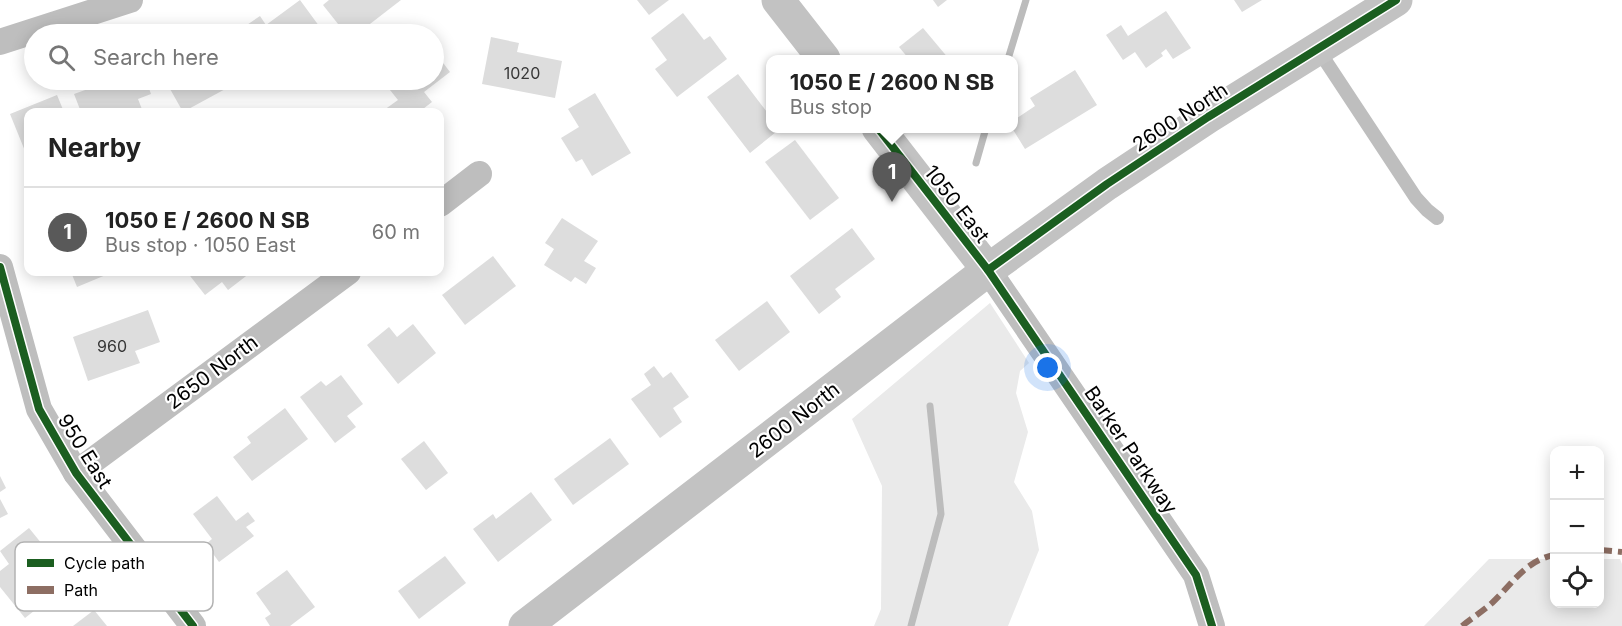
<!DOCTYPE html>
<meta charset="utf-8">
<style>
:root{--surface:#fff;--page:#f6f6f6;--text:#222;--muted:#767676;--line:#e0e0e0;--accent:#595959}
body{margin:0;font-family:Inter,sans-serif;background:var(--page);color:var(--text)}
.controls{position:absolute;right:18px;bottom:18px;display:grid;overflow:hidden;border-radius:12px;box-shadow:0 3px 15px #0003}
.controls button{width:54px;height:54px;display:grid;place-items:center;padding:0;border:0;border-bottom:2px solid var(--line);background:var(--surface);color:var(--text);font:30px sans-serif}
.you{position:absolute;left:1048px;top:368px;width:21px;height:21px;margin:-15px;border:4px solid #fff;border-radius:50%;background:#1a73e8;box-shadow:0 0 0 9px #1a73e833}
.badge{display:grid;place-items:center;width:39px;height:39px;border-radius:50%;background:var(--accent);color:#fff;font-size:20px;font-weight:700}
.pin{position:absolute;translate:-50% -50px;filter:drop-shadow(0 2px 3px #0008)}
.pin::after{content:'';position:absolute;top:32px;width:21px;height:18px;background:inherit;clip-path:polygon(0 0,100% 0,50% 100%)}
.popup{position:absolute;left:766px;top:55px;width:252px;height:78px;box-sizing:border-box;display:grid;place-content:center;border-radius:12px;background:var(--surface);filter:drop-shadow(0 2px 4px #0005);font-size:20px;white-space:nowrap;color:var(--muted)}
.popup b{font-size:22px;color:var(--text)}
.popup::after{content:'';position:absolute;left:50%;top:100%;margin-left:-12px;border:12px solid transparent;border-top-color:var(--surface)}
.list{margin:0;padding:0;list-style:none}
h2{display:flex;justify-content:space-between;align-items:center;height:78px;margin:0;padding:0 24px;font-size:26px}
h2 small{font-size:20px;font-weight:400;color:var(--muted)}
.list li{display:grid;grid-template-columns:39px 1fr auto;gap:18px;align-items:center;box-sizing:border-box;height:90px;padding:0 24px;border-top:2px solid var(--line)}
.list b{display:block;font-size:22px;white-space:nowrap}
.list p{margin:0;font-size:20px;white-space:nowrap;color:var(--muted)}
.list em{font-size:20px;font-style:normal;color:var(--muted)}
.icon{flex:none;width:33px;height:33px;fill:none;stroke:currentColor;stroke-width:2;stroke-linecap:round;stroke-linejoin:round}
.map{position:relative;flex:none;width:1622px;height:626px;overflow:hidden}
.search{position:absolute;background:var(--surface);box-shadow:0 3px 15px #0003;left:24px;top:24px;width:420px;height:66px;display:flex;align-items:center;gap:15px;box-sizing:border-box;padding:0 21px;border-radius:33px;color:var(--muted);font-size:22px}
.panel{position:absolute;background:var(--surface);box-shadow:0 3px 15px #0003;left:24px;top:108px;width:420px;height:168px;border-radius:12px}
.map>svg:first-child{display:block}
.green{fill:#eaeaea}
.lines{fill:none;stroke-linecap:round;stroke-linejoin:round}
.stream{stroke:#bcbcbc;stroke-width:7}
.building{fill:#ddd}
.lane{stroke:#bebebe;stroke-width:14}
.street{stroke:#bebebe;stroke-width:26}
.secondary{stroke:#c2c2c2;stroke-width:33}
.quiet{stroke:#8d6e63;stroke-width:6;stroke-dasharray:12 6;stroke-linecap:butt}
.cycleway-casing{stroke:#fff;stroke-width:11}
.cycleway{stroke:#1b5e20;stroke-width:8}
.labels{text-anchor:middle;stroke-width:4.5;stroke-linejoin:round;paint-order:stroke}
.number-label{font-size:16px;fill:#373737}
.street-label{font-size:20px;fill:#000;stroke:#fff}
.key{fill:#fff;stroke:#b2b2b2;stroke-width:1.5}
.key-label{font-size:16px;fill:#000}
</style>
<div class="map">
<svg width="1622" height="626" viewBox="0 0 1622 626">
<rect width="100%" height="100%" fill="#fff"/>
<!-- green -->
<g class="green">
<path d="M990 303 1029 363 1020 371 1016 393 1028 432 1014 482 1032 511 1039 550 1008 626H874L881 609 882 486 852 419Z"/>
<path d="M1489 559H1554V604H1600V559H1620L1622 564V626H1424Z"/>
</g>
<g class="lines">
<!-- stream -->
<g class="stream">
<path d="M1008 59 1026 0"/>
<path d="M976 163 986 128"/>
<path d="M911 626 941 514 930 406"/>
</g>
</g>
<!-- building -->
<g class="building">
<path d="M300 0 322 30 317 34H241L238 31 260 16 266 25Z"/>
<path d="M329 0H401L357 34H346L323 5Z"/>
<path d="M637 0H669L649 15Z"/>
<path d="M933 0H947L938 7Z"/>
<path d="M1234 0H1262L1242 12Z"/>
<path d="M1166 11 1191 48 1173 59 1166 49 1161 53 1163 56 1146 68 1135 52 1123 60 1106 35 1121 25 1128 36Z"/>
<path d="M683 13 704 40 710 36 727 59 677 97 655 69 667 60 651 38Z"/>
<path d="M923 28 949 59H909L899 47Z"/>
<path d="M491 37 519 43 517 52 562 61 555 98 482 84Z"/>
<path d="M434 51 450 72 424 92 432 102 419 112H385L384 110 398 100 382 80H434Z"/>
<path d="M1075 70 1097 105 1025 149 1012 128H1014V120L1035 106 1030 98Z"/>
<path d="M738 74 770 116V128H781L750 153 707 97Z"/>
<path d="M113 80H146L151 94 138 99 143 112H81L74 94Z"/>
<path d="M165 80H225L229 87 183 112Z"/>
<path d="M595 93 631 153 592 176 582 159 576 162 561 138 579 127 568 109Z"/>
<path d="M57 95 64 112H28V149L25 151 10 114Z"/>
<path d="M795 140 839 198 810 220 765 162Z"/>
<path d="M562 218 598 241 584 261 596 268 586 284 575 277 571 282 544 265 554 249 545 243Z"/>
<path d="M852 228 875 259 835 289 841 297 819 314 790 276Z"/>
<path d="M493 256 516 286 465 325 442 295Z"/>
<path d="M71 272H113L77 287Z"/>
<path d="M187 272H248L250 273 228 290 222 282 205 295Z"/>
<path d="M767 301 790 332 739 371 715 340Z"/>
<path d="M148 310 160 342 135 351 140 363 88 381 73 337Z"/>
<path d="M413 324 436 353 398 384 367 345 389 327 397 337Z"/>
<path d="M654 366 663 378 671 372 689 397 673 408 682 422 660 438 631 399 651 385 644 374Z"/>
<path d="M341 375 363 404 347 416 356 427 335 443 300 397 321 381 326 386Z"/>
<path d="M285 408 308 439 252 481 233 457 251 443 247 437Z"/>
<path d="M610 438 629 464 573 505 554 479Z"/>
<path d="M424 441 448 473 426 490 401 459Z"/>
<path d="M0 476 6 488 0 492Z"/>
<path d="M531 492 552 520 498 562 473 529 493 514 496 519Z"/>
<path d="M217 496 236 521 248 512 255 521 246 527 254 536 219 562 206 544 212 539 193 514Z"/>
<path d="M0 499 8 514 0 518Z"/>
<path d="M29 528 72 581 25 618 0 587V571L9 564 0 551Z"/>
<path d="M445 556 466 583 419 619 398 591Z"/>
<path d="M287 570 315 607 290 626H270L265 618 271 614 256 593Z"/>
<path d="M94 610 107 626H73Z"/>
</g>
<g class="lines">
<!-- lane -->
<path class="lane" d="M1317 48 1416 198 1427 210 1437 218"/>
<!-- street -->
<g class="street">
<path d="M0 42 130 0"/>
<path d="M440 204 479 174"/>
<path d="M0 267 39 409 76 473 193 626"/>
<path d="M988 270 1196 575 1212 626"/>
<path d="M76 473 348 272"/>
</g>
<!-- secondary -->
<g class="secondary">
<path d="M778 0 824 59"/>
<path d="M878 128 988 270"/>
<path d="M525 626 988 270 1107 184 1208 117 1396 0"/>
</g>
<!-- quiet -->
<g class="quiet">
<path d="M1600 550 1622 552"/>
<path d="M1462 626C1472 618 1483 611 1492 603 1513 583 1525 561 1554 555"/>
</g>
<!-- cycleway casing -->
<g class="cycleway-casing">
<g id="cycleway">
<path d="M878 128 988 270 1196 575 1212 626"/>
<path d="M0 267 39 409 76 473 193 626"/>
<path d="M988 270 1107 184 1208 117 1396 0"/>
</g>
</g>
<!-- cycleway -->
<use href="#cycleway" class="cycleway"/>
</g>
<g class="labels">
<!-- number labels -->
<g class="number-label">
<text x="522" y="79">1020</text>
<text x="112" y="352">960</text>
</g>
<!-- street labels -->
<g class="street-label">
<text transform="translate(1180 117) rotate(-33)" y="7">2600 North</text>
<text transform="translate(957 204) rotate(52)" y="7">1050 East</text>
<text transform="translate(212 372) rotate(-37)" y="7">2650 North</text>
<text transform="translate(794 420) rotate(-38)" y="7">2600 North</text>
<text transform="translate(1131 450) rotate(56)" y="7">Barker Parkway</text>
<text transform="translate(85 451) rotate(58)" y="7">950 East</text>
</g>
</g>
<!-- legend -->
<rect x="15" y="542" width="198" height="69" rx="9" class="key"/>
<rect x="27" y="559" width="27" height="8" fill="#1b5e20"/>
<rect x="27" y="586" width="27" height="8" fill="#8d6e63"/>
<g class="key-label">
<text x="64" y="569">Cycle path</text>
<text x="64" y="596">Path</text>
</g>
</svg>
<div class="controls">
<button>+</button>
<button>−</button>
<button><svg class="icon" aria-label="locate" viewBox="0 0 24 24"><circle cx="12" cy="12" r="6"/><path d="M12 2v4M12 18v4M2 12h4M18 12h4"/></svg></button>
</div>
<div class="you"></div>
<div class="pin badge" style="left:892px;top:202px">1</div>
<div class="popup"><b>1050 E / 2600 N SB</b>Bus stop</div>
<div class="search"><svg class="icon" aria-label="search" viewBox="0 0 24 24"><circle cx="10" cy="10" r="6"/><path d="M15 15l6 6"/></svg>Search here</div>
<section class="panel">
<h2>Nearby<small></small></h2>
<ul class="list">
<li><span class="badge">1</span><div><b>1050 E / 2600 N SB</b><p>Bus stop · 1050 East</p></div><em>60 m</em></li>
</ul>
</section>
</div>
